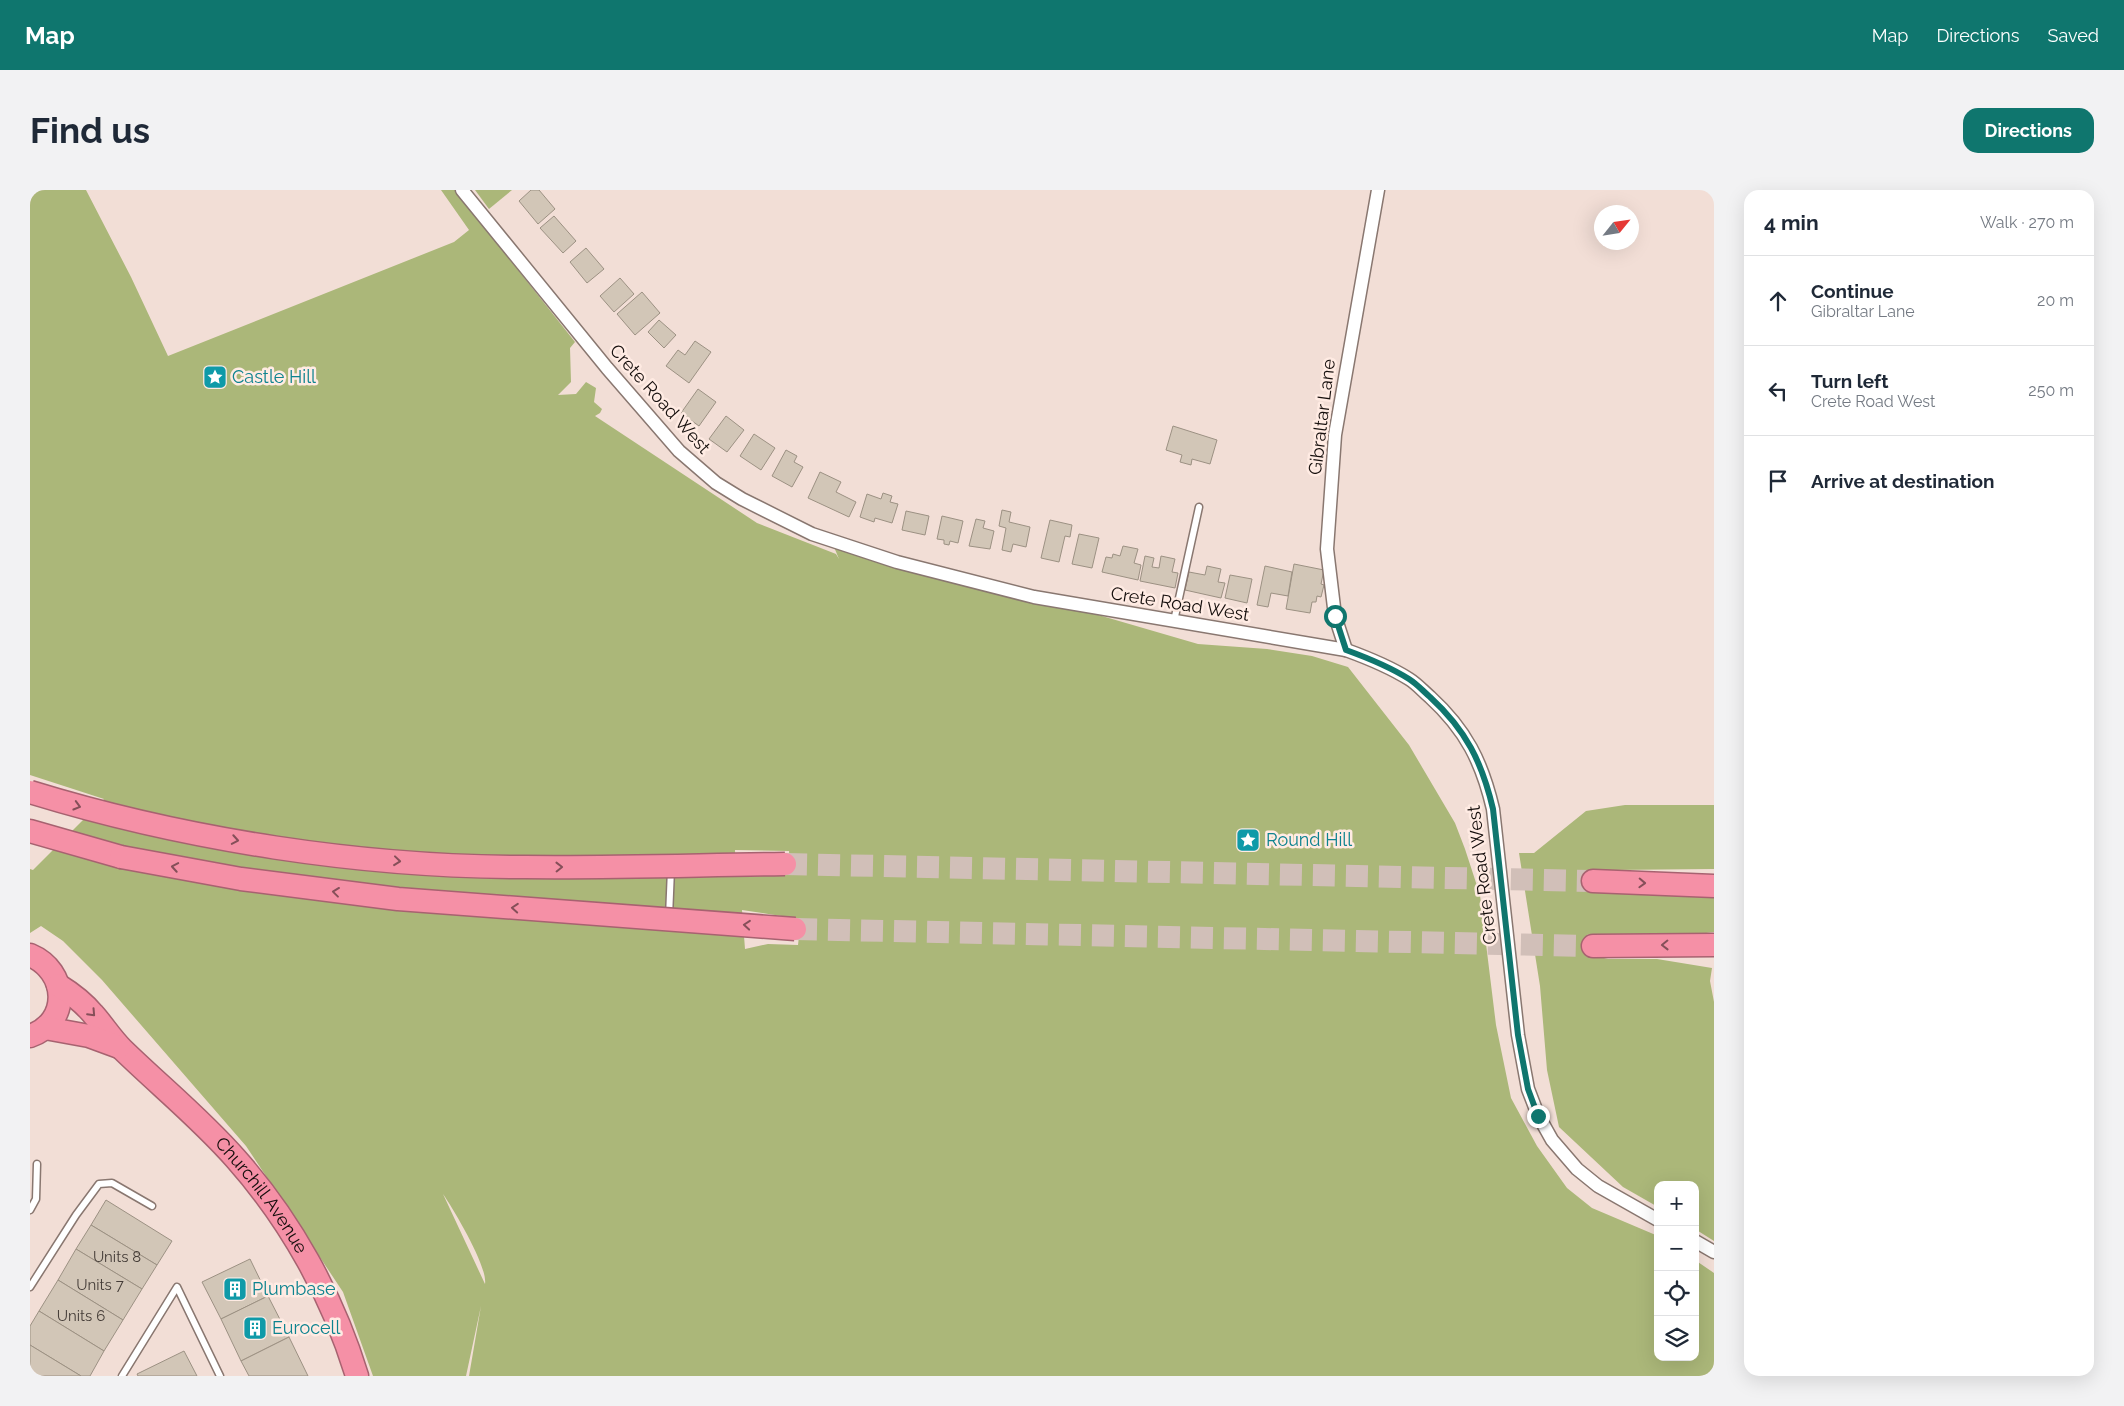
<!DOCTYPE html>
<meta charset="utf-8">
<style>
:root{--surface:#fff;--page:#f2f2f3;--text:#1f2937;--muted:#747a83;--line:#e0e1e3;--accent:#0f766e}
body{margin:0;font-family:Raleway,sans-serif;background:var(--page);color:var(--text)}
.controls{position:absolute;right:15px;bottom:15px;display:grid;overflow:hidden;border-radius:10px;box-shadow:0 5px 20px #0002}
.controls button{width:45px;height:45px;display:grid;place-items:center;padding:0;border:0;border-bottom:1px solid var(--line);background:var(--surface);color:var(--text);font:25px sans-serif}
.compass{position:absolute;left:1564px;top:15px;width:45px;height:45px;border-radius:50%;background:var(--surface);box-shadow:0 5px 20px #0002;rotate:60deg}
.stop{position:absolute;width:15px;height:15px;margin:-11px;border:4px solid #0f766e;border-radius:50%;background:#fff}
.stop.end{background:#0f766e;border-color:#fff;box-shadow:0 1px 5px #0008}
.list{margin:0;padding:0;list-style:none}
h2{display:flex;justify-content:space-between;align-items:center;height:65px;margin:0;padding:0 20px;font-size:21px}
h2 small{font-size:16px;font-weight:400;color:var(--muted)}
.list li{display:grid;grid-template-columns:32px 1fr auto;gap:15px;align-items:center;box-sizing:border-box;height:90px;padding:0 20px;border-top:1px solid var(--line)}
.list b{display:block;font-size:19px;white-space:nowrap}
.list p{margin:0;font-size:16px;white-space:nowrap;color:var(--muted)}
.list em{font-size:16px;font-style:normal;color:var(--muted)}
.icon{flex:none;width:28px;height:28px;fill:none;stroke:currentColor;stroke-width:2;stroke-linecap:round;stroke-linejoin:round}
.map{position:relative;flex:none;width:1684px;height:1186px;overflow:hidden;border-radius:15px}
header{display:flex;align-items:center;gap:30px;box-sizing:border-box;height:70px;padding:0 25px;background:var(--accent);color:#fff}
header strong{font-size:24px}
nav{display:flex;gap:28px;margin-inline-start:auto;font-size:18px}
.intro{display:flex;align-items:center;justify-content:space-between;box-sizing:border-box;height:120px;padding:0 30px}
h1{margin:0;font-size:35px}
.button{padding:12px 22px;border-radius:15px;background:var(--accent);color:#fff;font-size:18px;font-weight:700}
main{display:flex;gap:30px;padding:0 30px}
aside{flex:1;background:var(--surface);border-radius:15px;box-shadow:0 5px 20px #0002}
.map>svg:first-child{display:block}
.green{fill:#abb779;fill-rule:evenodd}
.building{fill:#d2c6b7;stroke:#9c9183}
.lines{fill:none;stroke-linecap:round;stroke-linejoin:round}
.highway-tunnel{stroke:#d1bfb8;stroke-width:22;stroke-dasharray:22 11;stroke-linecap:butt}
.lane-casing{stroke:#897770;stroke-width:9}
.street-casing{stroke:#897770;stroke-width:15}
.highway-casing{stroke:#a76270;stroke-width:25}
.lane{stroke:#fff;stroke-width:6}
.street{stroke:#fff;stroke-width:12}
.highway{stroke:#f590a6;stroke-width:22}
.highway-bridge-casing{stroke:#a76270;stroke-width:25;stroke-linecap:butt}
.highway-bridge{stroke:#f590a6;stroke-width:22}
.oneway{stroke:#854f59}
.route{stroke:#0f766e;stroke-width:6}
.labels{text-anchor:middle;stroke-width:5;stroke-linejoin:round;paint-order:stroke}
.number-label{font-size:15px;fill:#443c37}
.culture-label{font-size:18px;fill:#0d838f;stroke:#ffebe3;text-anchor:start}
.street-label{font-size:18px;fill:#150e0c;stroke:#ffebe3}
</style>
<header>
<strong>Map</strong>
<nav><a>Map</a><a>Directions</a><a>Saved</a></nav>
</header>
<div class="intro"><h1>Find us</h1><a class="button">Directions</a></div>
<main>
<div class="map">
<svg width="1684" height="1186" viewBox="0 0 1684 1186">
<rect width="100%" height="100%" fill="#f2ded6"/>
<!-- green -->
<g class="green">
<path d="M0 0H56L101 87 138 166 424 52 439 40 411 0H425L545 152 540 158 541 192 528 205 546 204 556 192 566 198 564 212 572 219 570 223 565 226 727 333 806 364 809 369 804 357 956 400 1065 424 1168 454 1237 459 1282 466 1318 477 1379 555 1425 633 1435 659 1450 705 1466 835 1481 908 1507 956 1537 998 1562 1018 1628 1046V1167H1665V1070L1684 1083V1186H439L451 1116 436 1186H343L313 1102 216 956 72 790 33 751 11 736 0 743V679L3 680 74 609 0 585ZM705 660 759 661 760 682 758 685 706 687ZM712 720 771 729 768 755 738 754 715 759ZM413 1004C424 1020 458 1077 455 1094Z"/>
<path d="M445 0H482L459 19Z"/>
<path d="M1595 615H1684V679L1580 680 1574 681 1559 697C1572 702 1582 706 1596 701L1684 708V742L1645 747 1578 744 1568 749 1562 765 1578 769H1627L1682 778 1680 791 1684 812V1051L1665 1039V995H1628V1017L1593 997 1529 937 1517 880 1510 796 1489 663H1504L1556 621Z"/>
</g>
<!-- building -->
<g class="building">
<path d="M501 0H509L525 19 508 34 489 11Z"/>
<path d="M524 26 546 51 533 63 510 38Z"/>
<path d="M556 58 574 79 557 93 540 72Z"/>
<path d="M590 88 604 104 584 122 570 106Z"/>
<path d="M612 102 630 123 605 145 587 124Z"/>
<path d="M629 130 646 145 634 158 618 142Z"/>
<path d="M665 151 681 162 659 193 636 176 648 160 655 165Z"/>
<path d="M668 199 686 212 669 236 651 223Z"/>
<path d="M696 226 714 240 697 262 679 249Z"/>
<path d="M1143 236 1187 250 1180 274 1162 269 1161 275 1150 272 1152 265 1136 260Z"/>
<path d="M724 244 745 258 731 280 710 266Z"/>
<path d="M756 260 767 266 764 272 773 277 762 297 742 286Z"/>
<path d="M790 282 811 292 806 302 826 312 819 327 778 308Z"/>
<path d="M853 303 862 306 860 312 868 314 862 333 845 328 844 332 830 327 837 304 851 309Z"/>
<path d="M972 320 981 322 979 332 1000 337 996 357 983 354 981 362 972 360 976 338 969 336Z"/>
<path d="M876 321 899 326 895 345 872 340Z"/>
<path d="M912 326 933 331 928 353 920 351 919 355 914 354V350L907 349Z"/>
<path d="M946 329 955 331 953 338 964 341 960 359 939 356Z"/>
<path d="M1020 330 1042 335 1040 347 1035 346 1029 372 1011 368Z"/>
<path d="M1049 344 1069 348 1062 378 1042 374Z"/>
<path d="M1093 356 1108 359 1104 373 1111 375 1108 390 1072 382 1076 367 1082 368 1083 364 1090 366Z"/>
<path d="M1115 366 1124 368 1122 377 1129 378 1131 366 1145 369 1142 382 1148 383 1145 398 1110 391Z"/>
<path d="M1264 374 1294 380 1291 394 1294 395 1291 407 1287 406 1286 412H1282L1280 423 1256 419Z"/>
<path d="M1177 376 1191 379 1188 392 1195 393 1191 408 1155 400 1159 382 1175 385Z"/>
<path d="M1235 376 1262 382 1258 406 1241 403 1238 417 1227 415Z"/>
<path d="M1200 385 1222 389 1217 413 1195 408Z"/>
<path d="M76 1010 142 1051 127 1075 61 1035Z"/>
<path d="M61 1035 127 1075 112 1099 46 1059Z"/>
<path d="M46 1059 112 1099 93 1130 28 1090Z"/>
<path d="M220 1069 238 1106 191 1129 172 1092Z"/>
<path d="M28 1090 93 1130 74 1161 9 1121Z"/>
<path d="M238 1106 259 1147 211 1171 191 1129Z"/>
<path d="M9 1121 74 1161 60 1186H51L0 1155V1136Z"/>
<path d="M259 1147 278 1186H219L211 1171Z"/>
<path d="M0 1155 51 1186H0Z"/>
<path d="M154 1161 167 1186H108L107 1184Z"/>
</g>
<g class="lines">
<!-- highway-tunnel -->
<g class="highway-tunnel">
<path d="M755 674 1563 691"/>
<path d="M765 739 1563 756"/>
</g>
<!-- lane casing -->
<g class="lane-casing">
<g id="lane">
<path d="M1144 431 1169 317"/>
<path d="M639 727 641 679"/>
<path d="M0 1020 6 1009 7 974"/>
<path d="M0 1097 46 1025 69 994 82 993 122 1016"/>
<path d="M92 1186 147 1097 190 1186"/>
</g>
</g>
<!-- street casing -->
<g class="street-casing">
<g id="street">
<path d="M432 0 577 178 649 261 686 293 712 309 782 344 867 372 1004 407 1316 460C1338 468 1360 477 1379 489 1387 494 1393 501 1400 507 1436 540 1452 572 1463 619L1488 845 1498 899 1508 925 1522 950 1547 979 1568 996 1628 1030"/>
<path d="M1316 460 1305 426 1297 359 1305 245 1348 0"/>
<path d="M1665 1051 1684 1062"/>
</g>
</g>
<!-- highway casing -->
<g class="highway-casing">
<g id="highway">
<path d="M0 641 91 667"/>
<path d="M1563 691 1684 696"/>
<path d="M1563 756 1684 755"/>
<path d="M0 765C38 781 41 832 0 846"/>
<path id="s1" d="M28 795C41 803 53 812 63 824 73 835 81 848 92 859 130 896 171 929 206 969 261 1031 303 1107 327 1186"/>
<path d="M15 838 59 846 89 857"/>
</g>
</g>
<!-- lane -->
<use href="#lane" class="lane"/>
<!-- street -->
<use href="#street" class="street"/>
<!-- highway -->
<use href="#highway" class="highway"/>
<!-- highway-bridge casing -->
<g class="highway-bridge-casing">
<g id="highway-bridge">
<path d="M0 602C156 650 332 677 495 677 582 678 669 675 755 674"/>
<path d="M91 667 211 689 368 709 765 739"/>
</g>
</g>
<!-- highway-bridge -->
<use href="#highway-bridge" class="highway-bridge"/>
</g>
<!-- one-way arrows -->
<defs><path id="oneway-chevron" d="M-2-3.5L2.5 0L-2 3.5" fill="none" stroke-width="1.6" stroke-linecap="round" stroke-linejoin="round" transform="scale(1.25)"/></defs>
<g class="oneway">
<use href="#oneway-chevron" transform="translate(47 616) rotate(16)"/>
<use href="#oneway-chevron" transform="translate(205 650) rotate(10)"/>
<use href="#oneway-chevron" transform="translate(367 671) rotate(6)"/>
<use href="#oneway-chevron" transform="translate(145 677) rotate(-170)"/>
<use href="#oneway-chevron" transform="translate(529 677) rotate(-1)"/>
<use href="#oneway-chevron" transform="translate(1612 693) rotate(2)"/>
<use href="#oneway-chevron" transform="translate(306 702) rotate(-173)"/>
<use href="#oneway-chevron" transform="translate(485 718) rotate(-176)"/>
<use href="#oneway-chevron" transform="translate(717 735) rotate(-175)"/>
<use href="#oneway-chevron" transform="translate(1635 755) rotate(179)"/>
<use href="#oneway-chevron" transform="translate(62 823) rotate(47)"/>
</g>
<g class="lines">
<!-- route -->
<path class="route" d="M1305 426 1316 460C1338 468 1360 477 1379 489 1387 494 1393 501 1400 507 1436 540 1452 572 1463 619L1488 845 1498 899 1508 926"/>
</g>
<!-- icons -->
<defs>
<g id="sight-square" transform="scale(1.25)"><rect x="-9" y="-9" width="18" height="18" rx="4" fill="#0f9aa8" stroke="#ffebe3"/><path d="M0-6L1.8-2.2L6-1.7L2.9 1.2L3.7 5.4L0 3.3L-3.7 5.4L-2.9 1.2L-6-1.7L-1.8-2.2Z" fill="#fff"/></g>
<g id="building-square" transform="scale(1.25)"><rect x="-9" y="-9" width="18" height="18" rx="4" fill="#0f9aa8" stroke="#ffebe3"/><path d="M-4-6H4V6H1V3H-1V6H-4ZM-2.5-4.3h1.7v1.8h-1.7ZM.8-4.3h1.7v1.8H.8ZM-2.5-1h1.7V.8h-1.7ZM.8-1h1.7V.8H.8Z" fill="#fff"/></g>
</defs>
<g fill-rule="evenodd">
<use href="#sight-square" x="185" y="187"/>
<use href="#sight-square" x="1218" y="650"/>
<use href="#building-square" x="205" y="1099"/>
<use href="#building-square" x="225" y="1138"/>
</g>
<g class="labels">
<!-- number labels -->
<g class="number-label">
<text x="87" y="1072">Units 8</text>
<text x="70" y="1100">Units 7</text>
<text x="51" y="1131">Units 6</text>
</g>
<!-- culture labels -->
<g class="culture-label">
<text x="202" y="193">Castle Hill</text>
<text x="1236" y="656">Round Hill</text>
<text x="222" y="1105">Plumbase</text>
<text x="242" y="1144">Eurocell</text>
</g>
<!-- street labels -->
<g class="street-label">
<text transform="translate(630 209) rotate(48)" y="6">Crete Road West</text>
<text transform="translate(1292 227) rotate(-83)" y="6">Gibraltar Lane</text>
<text transform="translate(1150 414) rotate(9)" y="6">Crete Road West</text>
<text transform="translate(1452 685) rotate(-97)" y="6">Crete Road West</text>
<text dy="6" stroke="none"><textPath href="#s1" startOffset="294">Churchill Avenue</textPath></text>
</g>
</g>
</svg>
<div class="controls">
<button>+</button>
<button>−</button>
<button><svg class="icon" aria-label="locate" viewBox="0 0 24 24"><circle cx="12" cy="12" r="6"/><path d="M12 2v4M12 18v4M2 12h4M18 12h4"/></svg></button>
<button><svg class="icon" aria-label="layers" viewBox="0 0 24 24"><path d="M12 4l9 5-9 5-9-5zM3 14l9 5 9-5"/></svg></button>
</div>
<svg class="compass" viewBox="-18 -18 36 36"><path d="M0-13l5 13h-10z" fill="#e53935"/><path d="M0 13l5-13h-10z" fill="#747a83"/></svg>
<div class="stop" style="left:1305px;top:426px"></div>
<div class="stop end" style="left:1508px;top:926px"></div>
</div>
<aside>
<h2>4 min<small>Walk · 270 m</small></h2>
<ul class="list">
<li><svg class="icon" aria-label="ahead" viewBox="0 0 24 24"><path d="M12 20V5M6 11l6-6 6 6"/></svg><div><b>Continue</b><p>Gibraltar Lane</p></div><em>20 m</em></li>
<li><svg class="icon" aria-label="left" viewBox="0 0 24 24"><path d="M17 20v-9H6M10 6l-5 5 5 5"/></svg><div><b>Turn left</b><p>Crete Road West</p></div><em>250 m</em></li>
<li><svg class="icon" aria-label="arrive" viewBox="0 0 24 24"><path d="M6 21V4h12l-3 4 3 4H6"/></svg><div><b>Arrive at destination</b></div></li>
</ul>
</aside>
</main>
